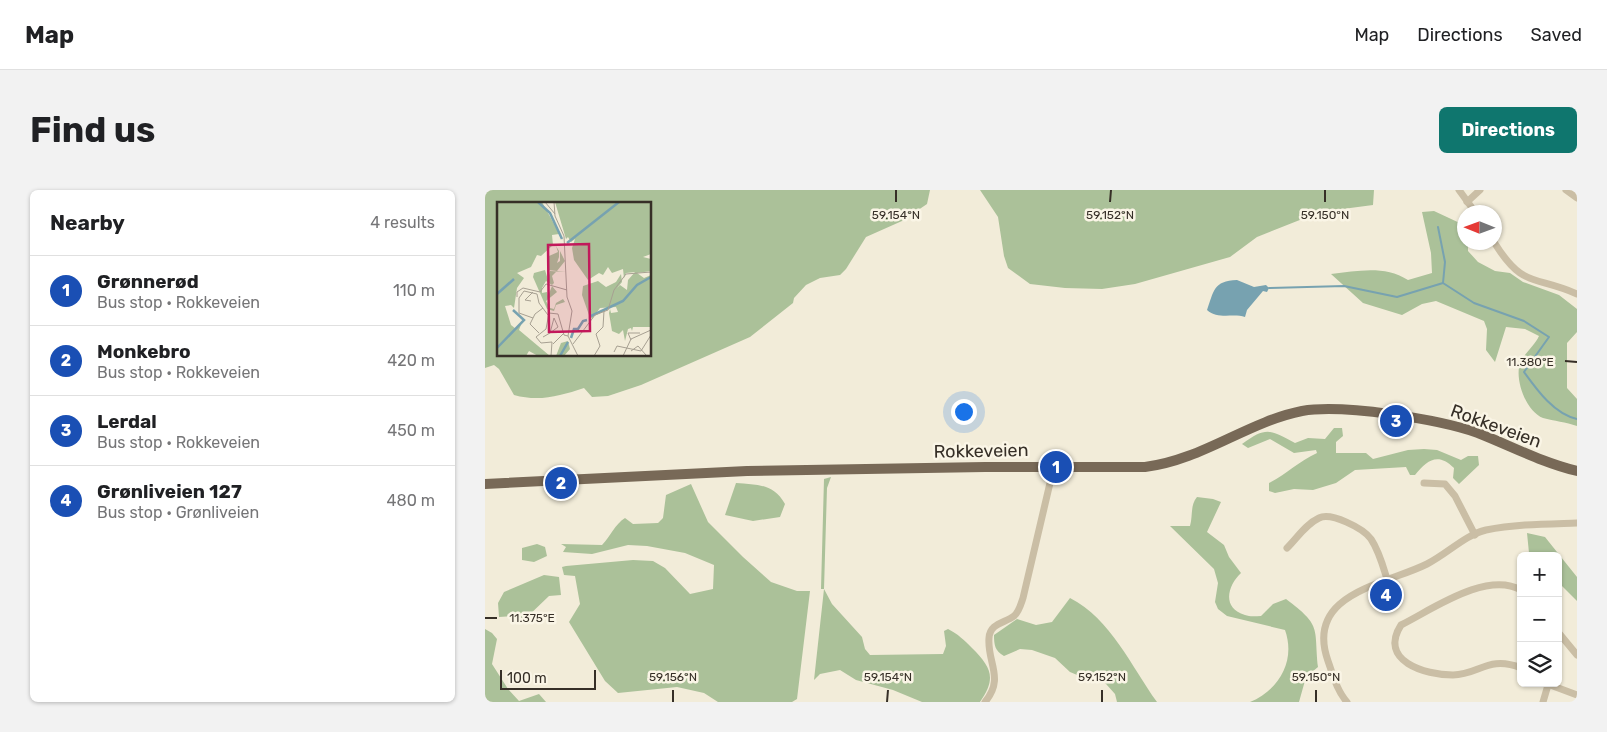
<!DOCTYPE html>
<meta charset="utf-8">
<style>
:root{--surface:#fff;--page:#f2f2f2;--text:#202124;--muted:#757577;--line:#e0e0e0;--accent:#0f766e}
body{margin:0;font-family:Rubik,sans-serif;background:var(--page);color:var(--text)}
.controls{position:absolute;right:15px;bottom:15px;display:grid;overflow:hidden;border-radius:8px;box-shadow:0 1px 4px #0004}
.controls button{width:45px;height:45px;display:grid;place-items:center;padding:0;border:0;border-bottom:1px solid var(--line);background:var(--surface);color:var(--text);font:25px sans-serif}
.compass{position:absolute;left:972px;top:15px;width:45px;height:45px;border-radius:50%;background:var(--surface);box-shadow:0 1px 4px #0004;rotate:271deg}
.scale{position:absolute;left:15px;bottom:12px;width:96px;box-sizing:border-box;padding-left:5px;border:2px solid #362f27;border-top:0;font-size:14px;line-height:18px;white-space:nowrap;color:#362f27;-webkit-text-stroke:4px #faf5e6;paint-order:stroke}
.you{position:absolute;left:478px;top:221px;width:18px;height:18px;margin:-12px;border:4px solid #fff;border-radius:50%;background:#1a73e8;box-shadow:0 0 0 8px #1a73e833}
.badge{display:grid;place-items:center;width:32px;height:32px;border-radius:50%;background:var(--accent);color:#fff;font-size:16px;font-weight:700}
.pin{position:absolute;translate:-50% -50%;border:2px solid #fff;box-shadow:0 1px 5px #0006}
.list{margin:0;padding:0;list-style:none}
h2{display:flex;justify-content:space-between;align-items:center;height:65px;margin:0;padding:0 20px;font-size:21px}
h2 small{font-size:16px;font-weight:400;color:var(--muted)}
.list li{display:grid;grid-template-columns:32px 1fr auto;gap:15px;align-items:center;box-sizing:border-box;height:70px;padding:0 20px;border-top:1px solid var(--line)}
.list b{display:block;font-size:19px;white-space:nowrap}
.list p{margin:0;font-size:16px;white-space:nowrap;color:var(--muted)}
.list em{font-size:16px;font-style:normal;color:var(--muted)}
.icon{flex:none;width:28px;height:28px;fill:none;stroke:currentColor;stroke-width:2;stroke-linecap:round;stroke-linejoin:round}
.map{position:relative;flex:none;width:1092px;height:512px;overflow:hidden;border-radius:8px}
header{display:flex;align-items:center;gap:30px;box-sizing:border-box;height:70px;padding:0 25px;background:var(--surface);border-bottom:1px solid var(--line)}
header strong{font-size:24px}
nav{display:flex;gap:28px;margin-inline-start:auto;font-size:18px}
.intro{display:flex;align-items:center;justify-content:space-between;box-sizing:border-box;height:120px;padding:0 30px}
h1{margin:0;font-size:35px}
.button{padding:12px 22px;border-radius:8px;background:var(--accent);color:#fff;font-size:18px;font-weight:700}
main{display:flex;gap:30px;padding:0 30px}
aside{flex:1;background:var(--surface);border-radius:8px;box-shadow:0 1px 4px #0004}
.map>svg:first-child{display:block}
.green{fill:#abc199;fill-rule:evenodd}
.water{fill:#77a2b0}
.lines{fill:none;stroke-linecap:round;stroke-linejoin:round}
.stream{stroke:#77a2b0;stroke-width:2}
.street{stroke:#cabea5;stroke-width:7}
.primary{stroke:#786957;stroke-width:10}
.ticks{fill:none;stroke:#362f27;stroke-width:2}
.labels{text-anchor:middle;stroke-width:5;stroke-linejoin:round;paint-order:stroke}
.street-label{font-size:18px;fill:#362f27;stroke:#faf5e6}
.inset-river{fill:none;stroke:#77a2b0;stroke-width:2.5}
.inset-road{fill:none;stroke:#a7a092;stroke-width:1}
.view{fill:#c2185b;fill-opacity:0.15;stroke:#c2185b;stroke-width:2.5}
.inset-edge{fill:none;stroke:#362f27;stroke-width:2.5}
.ticks-label{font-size:12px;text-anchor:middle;fill:#362f27;stroke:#faf5e6;stroke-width:5;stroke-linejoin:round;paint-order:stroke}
</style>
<header>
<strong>Map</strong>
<nav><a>Map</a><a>Directions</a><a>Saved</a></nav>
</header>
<div class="intro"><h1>Find us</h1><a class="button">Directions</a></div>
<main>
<aside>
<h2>Nearby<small>4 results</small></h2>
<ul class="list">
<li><span class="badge" style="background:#1a4fb4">1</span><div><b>Grønnerød</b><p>Bus stop · Rokkeveien</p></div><em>110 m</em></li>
<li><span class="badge" style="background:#1a4fb4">2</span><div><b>Monkebro</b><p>Bus stop · Rokkeveien</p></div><em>420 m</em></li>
<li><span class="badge" style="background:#1a4fb4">3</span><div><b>Lerdal</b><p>Bus stop · Rokkeveien</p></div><em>450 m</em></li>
<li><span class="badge" style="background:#1a4fb4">4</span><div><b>Grønliveien 127</b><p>Bus stop · Grønliveien</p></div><em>480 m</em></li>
</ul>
</aside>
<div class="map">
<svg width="1092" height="512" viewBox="0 0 1092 512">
<rect width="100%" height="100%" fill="#f2ecd9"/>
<!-- green -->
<g class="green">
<path d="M0 0H445L442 14 417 31 381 47 361 79 355 85 335 88 321 95 309 108 308 113 265 147 156 195 123 206 107 207 99 198C75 206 54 212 29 205L14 179 9 175 0 178ZM14 14H165V165H14Z"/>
<path d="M495 0H889L888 15 835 22 772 47 745 67 650 94 617 99 580 98 545 94 523 78 519 66 513 27Z"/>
<path d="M949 21 979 35V52L983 53V61L993 72 1010 81 1025 83 1038 92 1074 105 1092 119V142L1082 153V198L1092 209V236C1081 232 1069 231 1058 228 1041 222 1028 187 1036 171 1041 162 1050 155 1054 146L1040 139 1021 137 1010 172 1001 160 1002 139 999 131 951 111 937 114 917 125 878 113 846 84C873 81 899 75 923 90L947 83 946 63 937 22Z"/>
<path d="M849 238H857L858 246 851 252V263H881L888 269 923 260 939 259 952 260 976 270 983 266H993L994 275 974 294 968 288 969 278C953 262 942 270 930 285H925L921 277 870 280 851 293 828 300 809 299 790 303 784 301V293C802 284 814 271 832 263L831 260 809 263 785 249 763 258 757 254C782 236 785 240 810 253L823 248 840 249Z"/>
<path d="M346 287 342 298 339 399 347 414 377 447 380 459 385 465 458 464 461 456 459 441 463 439C473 444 479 450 487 458 506 477 512 488 495 512H437L408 500 371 490 355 480 335 484 329 490 339 399H336L339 289Z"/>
<path d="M251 293C272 295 288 293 300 314L295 327 268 331 240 325Z"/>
<path d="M206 294 223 332 258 367 286 392 312 401H325L312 509 307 512H233L219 503 192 497 133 503 120 491 84 432 95 414 90 386 79 385 77 377 81 376 148 370 168 371 180 378 205 404 228 399 229 375 200 363 162 356 143 355 107 364 78 362 81 357 76 354 117 355C125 347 130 334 140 328L148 334 173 333 178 328 181 305Z"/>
<path d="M712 307 728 309 736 312 722 342 739 355 744 367 756 383C743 395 736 418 760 425 765 427 771 426 776 426L788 414 801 409C837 436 829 437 833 477L821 487 814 512H765C794 500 811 471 800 440L742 426 733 419 730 412 733 393 729 379 685 336H705C708 326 705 315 712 307Z"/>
<path d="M1042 343 1060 347 1092 387V411L1073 392V366H1042L1044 363Z"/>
<path d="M52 354 60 357 62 366 49 372 37 370V358Z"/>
<path d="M59 385 74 387 76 405 64 406 40 429 31 426 14 427 13 413 19 402Z"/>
<path d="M585 408C626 429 646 476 672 512H632L630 504 613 485 597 487 585 482 570 468 547 460 535 459 519 466C510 461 509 455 509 445L532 429 551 435 567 432Z"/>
<path d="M0 439 7 443 12 449 7 474 23 499 34 511 54 504 61 512H0Z"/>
</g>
<!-- water -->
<path class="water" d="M752 90 769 97 781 95 784 98 782 102 778 101 762 120 760 127C748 123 733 130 722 120 729 101 728 91 752 90Z"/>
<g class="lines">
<!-- stream -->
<g class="stream">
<path d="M953 37 960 72 958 93 989 113 1039 131 1064 147 1039 182C1052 200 1069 224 1092 229"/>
<path d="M784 98 859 96 912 107 958 93"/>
</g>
<!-- street -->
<g class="street">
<path d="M974 0 990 22"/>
<path d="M1081 0 1092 8"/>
<path d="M982 12 995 0"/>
<path d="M1009 52C1038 99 1049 85 1092 104"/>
<path d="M939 293 960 294 970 306 990 345"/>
<path d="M802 358C812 348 821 334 834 328 846 322 878 338 886 349 894 361 898 376 902 389"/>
<path d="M1036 400C1001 381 948 419 916 435 893 471 940 485 968 485 994 485 1003 465 1036 478"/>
<path d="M1073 442 1092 465"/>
<path d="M1060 493 1092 505"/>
<path d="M500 512C520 488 502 473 504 448 505 433 520 433 529 426 534 422 536 414 538 408L569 276"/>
<path d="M862 512C852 501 848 485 843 471 819 403 900 395 942 374 962 364 980 345 1001 340 1031 334 1062 334 1092 333"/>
<path d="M1058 512 1063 495"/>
</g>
<!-- primary -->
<path class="primary" d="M0 294 262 281 500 277H660C717 270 762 232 817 221 858 214 953 229 993 243 1026 256 1058 273 1092 281"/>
</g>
<!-- ticks -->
<path class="ticks" d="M411 12V0M625 12 626 0M840 12V0M1080 171 1092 172M0 428H12M188 512V500M402 512 403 500M617 512V500M831 512V500"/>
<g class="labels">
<!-- street labels -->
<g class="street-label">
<text transform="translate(1011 236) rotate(20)" y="6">Rokkeveien</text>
<text transform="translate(496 261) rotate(-1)" y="6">Rokkeveien</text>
</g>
</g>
<!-- overview -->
<g transform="translate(12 12)">
<rect width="154" height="154" fill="#f2ecd9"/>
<path d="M0 0H45L67 40 62 32 55 33 56 43 44 54 40 53 34 65 20 71 27 76 20 86 17 106 14 103 8 104 14 123 19 127 25 120 22 128 53 154H41L32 149 29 154H0ZM58 0H154V52L146 55 154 57V69L140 71 147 76 154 73V125H136L135 129 134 126 131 127 128 139 126 128 122 132 115 129 112 111 113 107 114 111 121 110 119 105 103 106 95 117 92 113 85 93 86 84 101 79 109 85 119 80 124 72 125 80 120 86 123 83 130 88 131 78 138 70 129 71 127 76 126 67 115 71 111 65 106 73 102 71 91 78 77 58 75 46 78 37 74 40 71 35 69 37ZM59 44 62 49V55L60 61 63 59V49L68 59 60 69 51 68 52 54 61 50ZM48 68 51 78 53 69 69 70H59L55 74 57 81 55 83 49 79 45 86V91L50 90 51 94 55 84 60 90 49 99 53 106 57 107 59 101 66 97 68 100 59 103 57 109 50 107 36 75 37 71ZM71 139 73 147 67 154H59L64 141Z" fill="#abc199"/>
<path class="inset-river" d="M41 0 53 11 65 37M70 41 122 0M0 92 17 77M94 114 126 99 140 83 154 75M74 136 77 127H81L86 119 90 118M0 146 27 118 16 108M63 154 71 140"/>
<path class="inset-road" d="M48 0 58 12M57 0 58 14 67 34 70 95 75 109 71 134 81 154M20 95V90L26 86 43 90 49 82 70 88M34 99 28 98 36 90M36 116 22 111V96L27 89 40 92 42 101 51 113M42 131 33 122 38 112 46 106M46 135 53 131 57 116 61 125 53 131M134 138 131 131H143M56 142 67 131M76 142 98 113 111 108 117 88 129 72 154 70M134 149 141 144 149 153M117 150 120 144 144 149 154 133M54 154 55 140 44 141 39 135 49 127 52 111 61 112 67 133 71 134M97 154 103 144 99 132 106 125 107 109M126 154 134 137 154 128"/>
<path class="view" d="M92 42 93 129 52 130 51 43Z"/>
<rect width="154" height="154" class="inset-edge"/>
</g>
<g class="ticks-label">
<text x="411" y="29">59.154°N</text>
<text x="625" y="29">59.152°N</text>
<text x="840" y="29">59.150°N</text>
<text x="1045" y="176">11.380°E</text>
<text x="47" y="432">11.375°E</text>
<text x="188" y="491">59.156°N</text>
<text x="403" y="491">59.154°N</text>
<text x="617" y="491">59.152°N</text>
<text x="831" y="491">59.150°N</text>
</g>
</svg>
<div class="controls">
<button>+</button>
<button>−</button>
<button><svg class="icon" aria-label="layers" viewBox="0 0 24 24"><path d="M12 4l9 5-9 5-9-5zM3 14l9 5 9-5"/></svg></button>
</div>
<svg class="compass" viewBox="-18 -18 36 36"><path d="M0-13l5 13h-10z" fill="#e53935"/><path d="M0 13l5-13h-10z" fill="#757577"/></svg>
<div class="scale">100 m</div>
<div class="you"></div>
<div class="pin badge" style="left:571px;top:277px;background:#1a4fb4">1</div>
<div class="pin badge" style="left:76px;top:293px;background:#1a4fb4">2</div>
<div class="pin badge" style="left:911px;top:231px;background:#1a4fb4">3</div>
<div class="pin badge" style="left:901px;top:405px;background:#1a4fb4">4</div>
</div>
</main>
